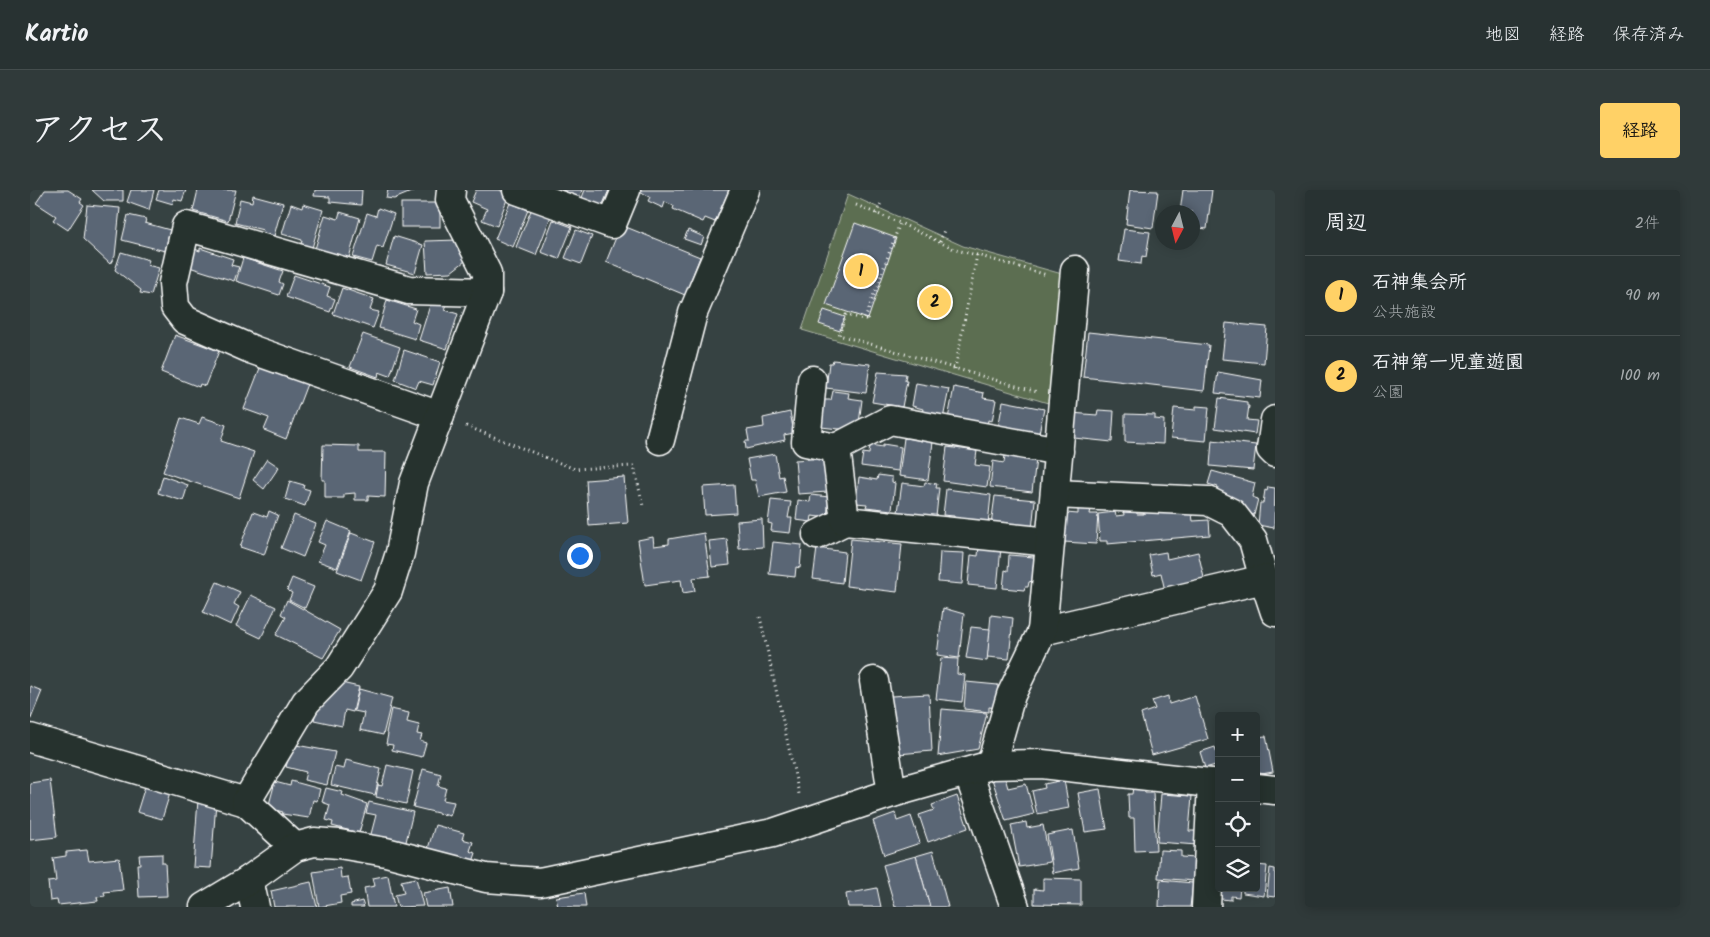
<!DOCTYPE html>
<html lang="ja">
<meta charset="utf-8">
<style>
:root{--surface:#283232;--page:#303a3a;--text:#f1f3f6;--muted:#a5aaac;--line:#444d4d;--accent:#ffd166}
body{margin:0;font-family:Kalam,"Klee One",sans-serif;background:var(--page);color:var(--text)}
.controls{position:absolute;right:15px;bottom:15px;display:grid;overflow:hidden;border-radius:5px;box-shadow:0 2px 12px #0003}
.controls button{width:45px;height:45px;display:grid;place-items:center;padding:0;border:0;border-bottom:1px solid var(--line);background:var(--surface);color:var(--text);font:25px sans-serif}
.compass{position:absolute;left:1125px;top:15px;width:45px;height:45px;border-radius:50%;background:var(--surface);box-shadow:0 2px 12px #0003;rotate:187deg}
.you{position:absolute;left:549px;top:365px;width:18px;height:18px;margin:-12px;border:4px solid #fff;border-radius:50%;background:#1a73e8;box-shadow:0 0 0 8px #1a73e833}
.badge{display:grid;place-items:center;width:32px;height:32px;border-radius:50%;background:var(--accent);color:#111;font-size:16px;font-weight:700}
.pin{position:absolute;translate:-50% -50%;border:2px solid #fff;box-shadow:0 1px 5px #0006}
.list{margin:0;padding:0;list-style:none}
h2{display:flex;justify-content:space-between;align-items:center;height:65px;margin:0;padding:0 20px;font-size:21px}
h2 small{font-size:16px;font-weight:400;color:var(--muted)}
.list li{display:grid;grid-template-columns:32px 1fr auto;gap:15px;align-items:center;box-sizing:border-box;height:80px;padding:0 20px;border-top:1px solid var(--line)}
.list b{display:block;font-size:19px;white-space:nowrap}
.list p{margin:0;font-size:16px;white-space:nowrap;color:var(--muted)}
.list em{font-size:16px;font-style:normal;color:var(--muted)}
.icon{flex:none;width:28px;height:28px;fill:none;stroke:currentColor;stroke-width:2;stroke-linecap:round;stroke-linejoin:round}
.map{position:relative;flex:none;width:1245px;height:717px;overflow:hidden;border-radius:5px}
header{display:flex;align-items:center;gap:30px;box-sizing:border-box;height:70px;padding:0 25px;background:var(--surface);border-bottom:1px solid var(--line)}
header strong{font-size:24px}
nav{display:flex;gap:28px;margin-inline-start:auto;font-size:18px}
.intro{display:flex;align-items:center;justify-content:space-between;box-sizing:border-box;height:120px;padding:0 30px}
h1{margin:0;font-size:35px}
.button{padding:12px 22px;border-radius:5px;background:var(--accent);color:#111;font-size:18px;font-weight:700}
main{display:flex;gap:30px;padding:0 30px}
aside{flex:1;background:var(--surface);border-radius:5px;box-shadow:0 2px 12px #0003}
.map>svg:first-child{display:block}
.green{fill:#5c6e51;stroke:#aeb6a8}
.building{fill:#5a6674;stroke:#fff}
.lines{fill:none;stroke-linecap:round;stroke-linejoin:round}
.minor-casing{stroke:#fff;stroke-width:31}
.path{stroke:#fff;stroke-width:3;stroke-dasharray:1 4;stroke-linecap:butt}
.minor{stroke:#26332d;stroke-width:28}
</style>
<header>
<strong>Kartio</strong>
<nav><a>地図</a><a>経路</a><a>保存済み</a></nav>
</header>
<div class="intro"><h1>アクセス</h1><a class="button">経路</a></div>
<main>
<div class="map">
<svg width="1245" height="717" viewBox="0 0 1245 717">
<rect width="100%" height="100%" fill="#364242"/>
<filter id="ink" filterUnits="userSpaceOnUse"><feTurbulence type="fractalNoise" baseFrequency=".02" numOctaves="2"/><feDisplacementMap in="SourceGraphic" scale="10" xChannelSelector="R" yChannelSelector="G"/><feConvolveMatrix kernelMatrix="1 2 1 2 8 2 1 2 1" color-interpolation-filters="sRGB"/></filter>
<g filter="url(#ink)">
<!-- green -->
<path class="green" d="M818 4 933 56 1032 84 1018 213 772 140Z"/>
<!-- building -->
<g class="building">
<path d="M15 0H38L52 9 50 12 54 15 38 40 23 30 26 26 6 13Z"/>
<path d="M62 0H93V11H74Z"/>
<path d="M101 0H124L119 20 97 12Z"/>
<path d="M129 0H156L152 11 144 9 143 14 126 9Z"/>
<path d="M168 0H206L198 31 163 21Z"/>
<path d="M285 0H332L331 15 300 12V7L284 6Z"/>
<path d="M358 0H386L364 9 356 8Z"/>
<path d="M446 0H469L479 4 467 36 452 30 457 19 441 12Z"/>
<path d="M532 0H552L549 8Z"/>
<path d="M555 0H579L571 19 551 10Z"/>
<path d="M608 0H699L685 32 675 28 673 32 643 19 644 16 635 12 633 18 618 11 620 7Z"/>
<path d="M1100 0 1128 1 1123 38 1096 34Z"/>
<path d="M1153 0H1182L1177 39 1162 37V22H1150Z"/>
<path d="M223 5 253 13 244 46 232 43 233 40 205 33 210 9 222 12Z"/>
<rect x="371" y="13" width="39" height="24"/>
<path d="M480 13 498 20 483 57 465 49Z"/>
<path d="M261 14 272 18 273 14 293 20 282 58 271 54 272 50 252 44Z"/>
<path d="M57 15 90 18 85 66 80 74 53 49Z"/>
<path d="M348 18 364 24 353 58 347 56 342 72 323 67 337 23 346 26Z"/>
<path d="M502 18 521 26 506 65 486 57Z"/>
<path d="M310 22 330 28 319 68 285 59 295 25 308 29Z"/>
<path d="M98 25 116 29 115 33 140 40 135 61 92 50Z"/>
<path d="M523 30 542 37 529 69 511 62Z"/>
<path d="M825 33 866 48 838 129 796 115Z"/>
<path d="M591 35 670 67 655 105 576 72Z"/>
<path d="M1094 39 1120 42 1116 67 1112 66 1111 74 1089 71Z"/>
<path d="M546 40 562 46 551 74 535 68Z"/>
<path d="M658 40 674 47 671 55 654 49Z"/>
<path d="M364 46 393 55 385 83 356 75Z"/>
<path d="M429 50 435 58V71L421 82 397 83 395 51Z"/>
<path d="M162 58 170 61V58L203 69 201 75 209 77 204 91 156 76Z"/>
<path d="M91 62 119 70 117 75 129 78 121 105 110 103 111 100 85 80Z"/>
<path d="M213 68 253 81 249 92 253 94 249 105 206 91Z"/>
<path d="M264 85 300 97 297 106 305 109 300 122 256 107Z"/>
<path d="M312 98 344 109 340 120 349 122 343 138 303 124Z"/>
<path d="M402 109 417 114 415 120 428 124 417 159 389 150Z"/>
<path d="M357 110 386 119 382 131 389 134 385 149 349 138Z"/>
<path d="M794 120 815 127 810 141 789 134Z"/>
<path d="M1196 133 1237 137 1234 173 1192 169Z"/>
<path d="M1058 142 1179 155 1174 201 1053 187Z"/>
<path d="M333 144 370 157 360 186 349 182 348 187 320 177Z"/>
<path d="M145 145 189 161 175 196 170 194 169 197 131 182Z"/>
<path d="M374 160 410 172 403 195 389 191 386 198 365 190Z"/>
<path d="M803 170 840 174 836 203 796 198 799 173H802Z"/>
<path d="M232 173 277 194 256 249 234 240 239 228 214 219Z"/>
<path d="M848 182 876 184 875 191H877L872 217 842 212Z"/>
<path d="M1188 182 1232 190 1230 208 1185 203Z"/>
<path d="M886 193 919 199 913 229 891 225 893 219 882 216Z"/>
<path d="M924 197 954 203 953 208 966 210 962 231 958 230 957 236 918 229Z"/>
<path d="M803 201 819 203 818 208 832 210 828 241 791 237 794 210H801Z"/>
<path d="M1189 208 1217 212V216H1219L1217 230 1227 231 1225 244 1185 238Z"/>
<path d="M973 211 1014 219 1009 243 1001 241 1000 245 968 239Z"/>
<path d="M1166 216 1179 217 1176 251 1141 248 1144 218 1166 220Z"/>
<path d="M1068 220 1084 221 1082 252 1044 248 1045 241H1039L1041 223 1067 225Z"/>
<path d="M760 222 764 243 754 245 755 250 716 259 715 251H719L717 240 734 237 733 228Z"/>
<path d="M1095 224 1125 225V229L1134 230 1133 254 1095 252Z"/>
<path d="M172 227 196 235 191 251 224 262 209 308 133 282 151 228 169 234Z"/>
<path d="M874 248 903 252 898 290 869 286Z"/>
<path d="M1182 250 1226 255 1223 280 1180 276Z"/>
<path d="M853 254 871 257 868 281 831 276 833 263 839 264 840 255 853 257Z"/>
<path d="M293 255 329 256V262H356L355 307 338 306V310H325V303L314 304V308H295V290H292Z"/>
<path d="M917 257 947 261 945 275 960 277 957 297 913 291Z"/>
<path d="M745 264 749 287 753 286 756 302 729 307 725 290H721L717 269Z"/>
<path d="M975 265 1006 269 1002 302 960 297 963 271 974 273Z"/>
<path d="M796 268 798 302 768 304 765 270Z"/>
<path d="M237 269 249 277 234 299 223 290Z"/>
<path d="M1182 281 1225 293 1222 307 1228 309 1224 325 1208 322 1194 307 1195 303 1187 301 1188 297 1178 294Z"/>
<path d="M848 285 862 287V292L865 293 862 320 836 317 837 314 826 313 829 287 847 290Z"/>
<path d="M133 286 158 295 153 311 128 303Z"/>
<path d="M594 287 598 333 559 336 556 290Z"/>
<path d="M260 291 274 295 273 298 280 300 275 316 255 309Z"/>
<path d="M895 292 907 294 906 298H909L906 327 868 322 872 293 894 296Z"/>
<path d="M704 295 706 323 675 325 673 297Z"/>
<path d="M1238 297 1245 298 1244 338 1228 335 1230 313H1233L1235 300 1237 301Z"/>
<path d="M916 299 961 305 958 334 924 330V326L913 325Z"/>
<path d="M781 305 799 307 797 328 782 326 781 332 766 330 768 310 780 312Z"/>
<path d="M965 306 1005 310 1002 340 961 335Z"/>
<path d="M741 310 761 312 758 328H762L760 343 741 341 742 334 738 333Z"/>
<path d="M1048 318 1061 319 1060 324H1068L1066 354 1034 352 1036 323 1048 324Z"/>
<path d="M1106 318 1107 324H1114V321L1162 324 1163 331 1179 330 1180 345 1077 354V351H1070L1068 324 1085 322 1086 326 1094 325 1093 319Z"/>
<path d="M239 321 248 325 234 365 210 357 223 322 237 327Z"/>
<path d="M264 325 286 334 273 367 251 358Z"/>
<path d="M732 329 733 357 709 359 707 331Z"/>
<path d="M297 331 321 341 307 378 288 371 295 355 288 352Z"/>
<path d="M321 343 345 352 331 390 307 381Z"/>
<path d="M674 343 680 386 663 388 665 401 653 403 651 390 615 395 608 350 623 347 624 356 639 354V349Z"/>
<path d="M697 349 700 375 682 377 679 351Z"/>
<path d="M821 349 872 354 867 402 816 396Z"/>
<path d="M743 352 772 355 770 378 766 377 765 387 739 384Z"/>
<path d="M949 356 971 358 967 398 938 395 941 365 948 366Z"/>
<path d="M787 358 815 362 812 393 783 389Z"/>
<path d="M910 362 934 363 932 394 908 392Z"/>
<path d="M1136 362 1137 369 1168 362 1175 392 1135 401 1131 383 1123 385 1119 365Z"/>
<path d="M979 365 1004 367 1002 391 999 392 998 397H995L994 400 973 398 975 380 978 381Z"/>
<path d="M262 388 284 397 275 418 259 410 262 403 257 400Z"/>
<path d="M187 392 210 402 204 414 209 417 201 435 173 422Z"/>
<path d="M221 405 246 417 231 448 206 436Z"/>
<path d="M257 410 310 440 293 468 246 445 256 427 251 424Z"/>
<path d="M913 418 934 424 929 468 907 465Z"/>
<path d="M961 425 983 428 979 469 957 467Z"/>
<path d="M941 437 960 439 957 471 936 468Z"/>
<path d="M911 468 928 469 927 484 935 485 932 512 906 509Z"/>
<path d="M307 492 329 497 323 522 315 520 312 536 284 530 289 508Z"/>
<path d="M936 492 968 495 966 518 959 517V522L934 519Z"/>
<path d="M0 496 12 501 0 531Z"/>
<path d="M329 499 362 508 353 545 330 540 334 523 324 521Z"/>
<path d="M899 504 902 561 868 564 867 541H863L861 506Z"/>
<path d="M1138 506 1139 514 1165 506 1178 549 1122 565 1111 524 1125 519 1122 511Z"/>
<path d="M361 519 379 523 377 532 389 535 387 544 392 545 390 551 396 553 392 567 362 560 363 555 356 554 358 544 356 543Z"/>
<path d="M912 519 957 523 948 559 908 566Z"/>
<path d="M1236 546 1243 582 1226 585V547Z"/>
<path d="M266 555 305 562 297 595 274 590 276 582 256 577 261 557 265 558Z"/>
<path d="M1185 557 1189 574 1175 578 1170 562Z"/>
<path d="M316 570 351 579 345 605 301 595 305 577 314 579Z"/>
<path d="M357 575 383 581 376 614 346 607 348 595 352 596Z"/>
<path d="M393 579 411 584 408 596 416 598 413 610 424 612 420 626 383 617Z"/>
<path d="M973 581 978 598 996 594 1004 624 976 631 962 589Z"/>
<path d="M20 590 27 647 0 650V593Z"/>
<path d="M1034 590 1039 618 1007 624 1002 601 1015 598 1014 594Z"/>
<path d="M261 591 290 599 287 611 283 610 279 628 252 624 253 622 238 618 245 592 260 596Z"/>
<path d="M116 593 141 600 132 629 107 622Z"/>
<path d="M1103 597H1113L1115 603H1123L1126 660 1105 661 1104 628H1099L1098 604H1102Z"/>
<path d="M296 598 313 602 312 605 337 614 329 643 302 636 303 632 296 630 300 615 292 612Z"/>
<path d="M1070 599 1077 639 1055 642 1048 603Z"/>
<path d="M1131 604 1162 606 1159 641H1168L1167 655 1127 652Z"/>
<path d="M927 606 938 638 898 652 889 625 904 620 902 615Z"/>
<path d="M168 610 186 612 181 678 163 677Z"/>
<path d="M339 612 383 622 375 656 340 648 346 625 336 623Z"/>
<path d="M865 623 867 631 881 626 890 653 854 665 843 631Z"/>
<path d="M996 632 997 638 1013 635 1020 672 989 677 981 635Z"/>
<path d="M405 635 434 643 432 649 443 652 440 661 446 663 442 675 397 662Z"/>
<path d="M1043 640 1049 678 1023 683 1017 645Z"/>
<path d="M57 660 59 671 89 668 93 700 74 702 75 706 67 707 68 711 28 715 27 710 20 711 18 692 26 691 23 668 36 666V662Z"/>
<path d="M1130 660 1151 661V667L1166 668 1164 691 1128 688Z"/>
<path d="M903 661 918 717H900L886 666Z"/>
<path d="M132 664V673H135L137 706 109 707 107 674H110L109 665Z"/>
<path d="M886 666 900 717H865L853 675Z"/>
<path d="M1226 675 1237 676 1234 706 1213 703V698H1226Z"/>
<path d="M310 678 311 688 318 687 321 704 310 706 311 713 289 717 283 682Z"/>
<path d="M1240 678 1245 679V707L1237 706Z"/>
<path d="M358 685 364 717H337L334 698 345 696 343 688Z"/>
<path d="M386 688 393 716 368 717 365 705 374 703 371 691Z"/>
<path d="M1013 688 1051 689V715L1004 714V699L1013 700Z"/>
<path d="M1130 690 1163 693 1160 717H1129Z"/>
<path d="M281 692 287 717H244L241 701Z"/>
<path d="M420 698 423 717H396L393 703Z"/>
<path d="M847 698 851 717H818L816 704Z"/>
<path d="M1189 698H1210L1209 707 1201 706V710L1191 709V701L1187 700Z"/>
<path d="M554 703 556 717H528L526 707Z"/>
<path d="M332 711 334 717H321V714Z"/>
</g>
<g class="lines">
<!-- minor casing -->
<g class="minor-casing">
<g id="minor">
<path d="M487 0 582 34 596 0"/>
<path d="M782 190 776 252 806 258"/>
<path d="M410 226 223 160 155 130 145 117 143 93 156 36 379 100 457 102"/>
<path d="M1245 230 1241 259 1245 263"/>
<path d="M630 250 663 123 715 0"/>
<path d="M1025 304 1178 311 1202 323 1223 350 1234 389"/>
<path d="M787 345 815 331"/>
<path d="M1020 352 815 331 806 258 860 230 1029 261"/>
<path d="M1012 441 1234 389 1245 422"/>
<path d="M844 491 862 603"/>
<path d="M0 548 216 612"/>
<path d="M961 575 981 505 1012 441 1045 80"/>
<path d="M938 582 985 717"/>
<path d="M1226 598 1245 600"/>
<path d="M265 657 216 612 276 512 309 478 358 401 370 363 384 293 457 102V83L420 10 421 0"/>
<path d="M219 690 225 717"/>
<path d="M174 717 219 690 265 657 284 652 309 654 356 662 456 688 510 692 743 643 862 603 961 575 1012 574 1189 594"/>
<path d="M1176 717 1182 593"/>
</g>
</g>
<!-- path -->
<g class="path">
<path d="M826 15 870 33"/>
<path d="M846 24 852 11"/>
<path d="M910 52 914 40"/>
<path d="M947 65 926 60 870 33 835 129 816 125 809 145 1007 202"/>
<path d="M925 179 947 65 1017 85"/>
<path d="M436 236 545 279 604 276 613 316"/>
<path d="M730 427 769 604"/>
</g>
<!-- minor -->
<use href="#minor" class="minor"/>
</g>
</g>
</svg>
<div class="controls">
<button>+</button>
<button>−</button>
<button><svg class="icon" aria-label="locate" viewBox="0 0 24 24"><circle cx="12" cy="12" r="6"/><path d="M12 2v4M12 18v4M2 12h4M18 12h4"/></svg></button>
<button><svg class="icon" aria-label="layers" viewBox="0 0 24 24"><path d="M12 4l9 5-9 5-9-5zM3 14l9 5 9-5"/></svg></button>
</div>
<svg class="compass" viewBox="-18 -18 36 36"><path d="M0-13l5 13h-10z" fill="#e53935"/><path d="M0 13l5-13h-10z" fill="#a5aaac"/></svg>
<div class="you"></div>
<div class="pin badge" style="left:831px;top:81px">1</div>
<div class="pin badge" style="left:905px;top:112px">2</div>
</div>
<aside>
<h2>周辺<small>2件</small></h2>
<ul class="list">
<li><span class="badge">1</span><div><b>石神集会所</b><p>公共施設</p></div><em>90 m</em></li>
<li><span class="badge">2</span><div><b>石神第一児童遊園</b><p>公園</p></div><em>100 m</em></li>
</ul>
</aside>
</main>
